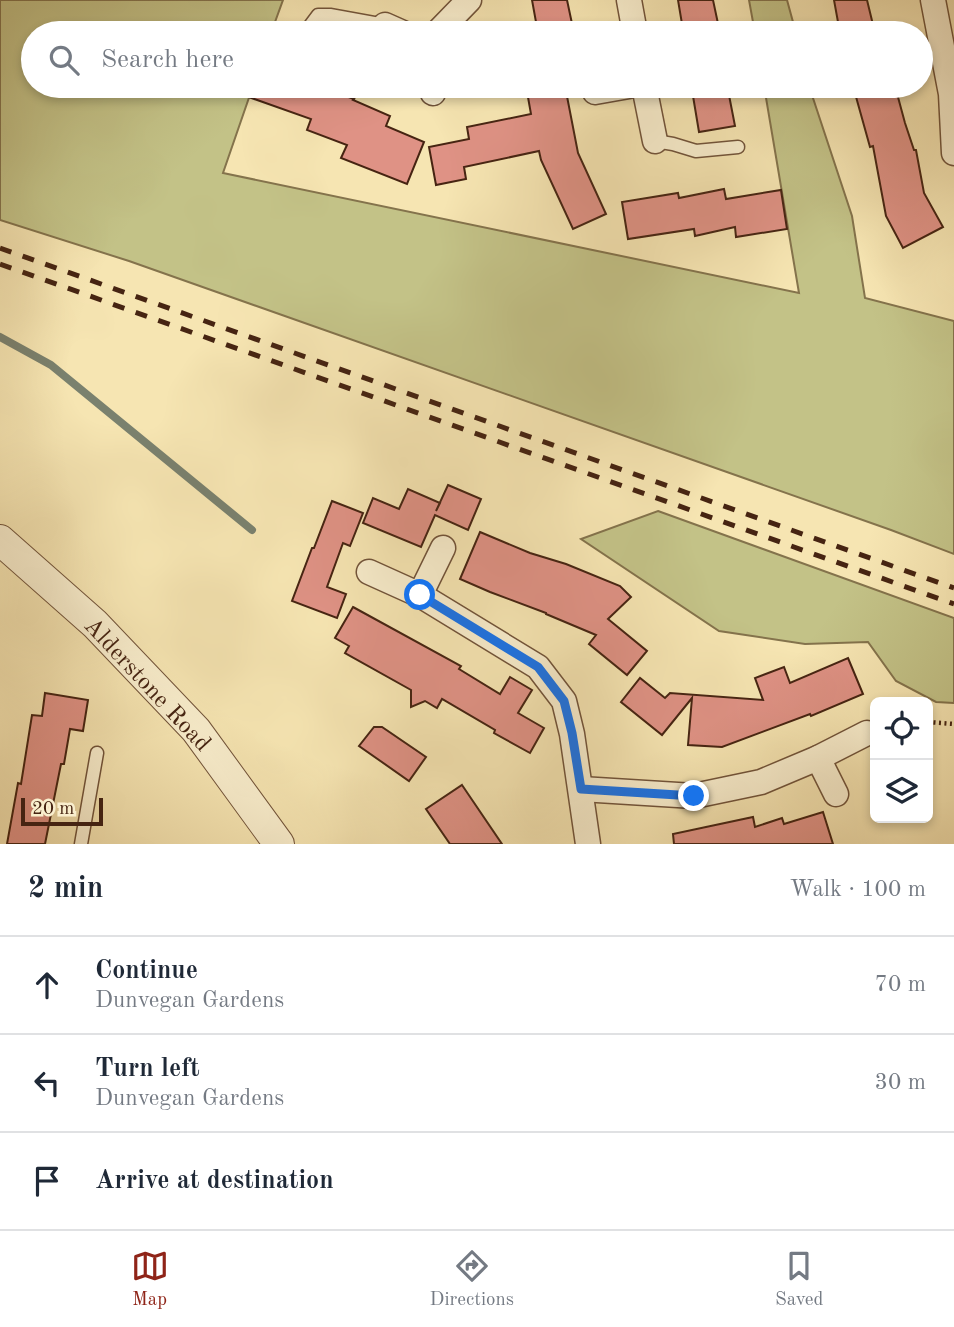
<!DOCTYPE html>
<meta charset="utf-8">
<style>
:root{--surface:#fff;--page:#f2f2f3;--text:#1f2937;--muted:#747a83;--line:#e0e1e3;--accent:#8f2418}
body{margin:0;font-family:"Old Standard TT",serif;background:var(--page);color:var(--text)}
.controls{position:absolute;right:21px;bottom:21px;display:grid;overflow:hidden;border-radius:10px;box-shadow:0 4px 10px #0003}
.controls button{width:63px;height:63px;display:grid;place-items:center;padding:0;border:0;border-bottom:2px solid var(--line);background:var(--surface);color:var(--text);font:35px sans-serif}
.scale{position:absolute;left:21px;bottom:18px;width:82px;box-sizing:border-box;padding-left:7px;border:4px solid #462412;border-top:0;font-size:19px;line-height:24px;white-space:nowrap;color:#462412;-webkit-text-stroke:5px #f9eecd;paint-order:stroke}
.stop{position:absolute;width:21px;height:21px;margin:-16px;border:5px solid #1a73e8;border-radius:50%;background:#fff}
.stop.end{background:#1a73e8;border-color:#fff;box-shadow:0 2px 7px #0008}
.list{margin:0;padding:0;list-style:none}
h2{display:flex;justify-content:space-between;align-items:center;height:91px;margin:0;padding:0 28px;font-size:30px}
h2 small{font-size:23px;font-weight:400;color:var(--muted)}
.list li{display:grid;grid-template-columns:46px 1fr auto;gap:21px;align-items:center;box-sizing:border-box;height:98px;padding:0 28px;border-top:2px solid var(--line)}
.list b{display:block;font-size:26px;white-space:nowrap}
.list p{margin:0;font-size:23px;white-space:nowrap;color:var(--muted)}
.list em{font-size:23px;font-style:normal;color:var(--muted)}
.icon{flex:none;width:38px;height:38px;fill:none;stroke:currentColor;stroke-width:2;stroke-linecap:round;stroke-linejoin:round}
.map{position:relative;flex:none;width:954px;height:844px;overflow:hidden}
.search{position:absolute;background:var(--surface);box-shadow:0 4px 10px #0003;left:21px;right:21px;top:21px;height:77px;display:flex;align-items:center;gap:18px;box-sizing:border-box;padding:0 24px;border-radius:38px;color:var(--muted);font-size:26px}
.sheet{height:385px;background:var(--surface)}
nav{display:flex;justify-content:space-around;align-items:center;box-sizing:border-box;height:98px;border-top:2px solid var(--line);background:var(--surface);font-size:19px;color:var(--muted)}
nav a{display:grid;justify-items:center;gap:4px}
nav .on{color:var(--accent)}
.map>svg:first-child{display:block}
.green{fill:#c3c287;stroke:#84734c;stroke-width:2}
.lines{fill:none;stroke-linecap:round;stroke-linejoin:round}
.stream{stroke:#7a816e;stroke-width:8}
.building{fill:#df9285;stroke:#462412;stroke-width:2}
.service-casing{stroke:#72543a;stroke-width:15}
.minor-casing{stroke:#72543a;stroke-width:27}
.tertiary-casing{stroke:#72543a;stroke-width:32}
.path{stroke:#462412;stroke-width:4.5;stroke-dasharray:2 3.5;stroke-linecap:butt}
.service{stroke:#f9eecd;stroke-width:12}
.minor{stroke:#f9eecd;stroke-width:24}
.tertiary{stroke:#f9eecd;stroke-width:30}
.rail{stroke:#462412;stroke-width:5;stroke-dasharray:12 12;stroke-linecap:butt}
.route{stroke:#1a73e8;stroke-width:9}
.labels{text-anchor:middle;stroke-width:5;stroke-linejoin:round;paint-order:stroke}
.street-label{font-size:24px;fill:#462412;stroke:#f9eecd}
</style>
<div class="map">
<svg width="954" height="844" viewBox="0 0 954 844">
<rect width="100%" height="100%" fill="#f6e5b2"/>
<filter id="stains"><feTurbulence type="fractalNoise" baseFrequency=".00286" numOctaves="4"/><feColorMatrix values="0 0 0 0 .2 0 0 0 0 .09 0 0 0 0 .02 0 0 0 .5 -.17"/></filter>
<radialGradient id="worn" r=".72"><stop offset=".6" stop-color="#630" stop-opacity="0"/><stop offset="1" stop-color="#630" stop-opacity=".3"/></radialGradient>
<!-- green -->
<g class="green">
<path d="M0 0H283L271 33H33V86H253L223 173 799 293 764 86H809L852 216 865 298 954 321V554L891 530 129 261 0 220Z"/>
<path d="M749 0H787L796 33H755Z"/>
<path d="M658 511 954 618V703L936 702 896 681 868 642 805 644 719 631 581 539Z"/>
</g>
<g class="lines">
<!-- stream -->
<path class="stream" d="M0 337 51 365 252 530"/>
</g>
<!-- building -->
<g class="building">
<path d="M532 0H567L574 33H538Z"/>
<path d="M678 0H713L720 33H687L685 23 682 24Z"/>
<path d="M834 0H867L875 33H840Z"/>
<path d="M226 86H318L354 99 353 100 390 116 386 126 424 142 407 184 341 158 347 145 307 130 311 119 226 89Z"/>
<path d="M526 86H565L578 153 606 214 573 229 541 160 539 151 464 167 466 179 436 185 429 147 469 139 467 127 531 114Z"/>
<path d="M853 86H895L905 123 914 150H916L924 193 943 227 903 248 886 216 873 146 870 147Z"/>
<path d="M728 90 735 126 699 132 693 96Z"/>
<path d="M724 189 726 199 781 190 787 229 736 237 735 227 695 236 694 229 628 239 622 202 678 193 679 198Z"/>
<path d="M448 485 481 499 468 530 435 515 421 547 363 523 373 498 399 509 408 489 440 503 436 511Z"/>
<path d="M332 501 363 513 350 546 343 543 327 587 346 594 337 618 292 601 312 548H314Z"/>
<path d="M480 532 530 553 566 564 620 586 631 597 608 619 647 651 627 675 589 644 596 635 546 614V613L490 592 460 579Z"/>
<path d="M353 607 461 666 459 669 500 694 510 677 532 690 518 713 544 728 530 753 494 733 495 730 442 699 437 708 425 701 411 707V690L345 653 349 646 335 638Z"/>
<path d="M848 658 863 694 811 716 810 714 722 747 688 745 692 698 662 735 621 702 640 678 665 698 670 693 763 700 755 678 784 667 790 683Z"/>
<path d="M45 693 88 700 83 731 70 729 64 764H61L45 844H7L18 783 21 784 32 715 42 716Z"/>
<path d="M374 727H382L426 757 409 781 359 746Z"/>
<path d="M462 785 502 844H450L426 809Z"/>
<path d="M823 812 833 844H674L673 834 753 817 755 827 782 818 784 824Z"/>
</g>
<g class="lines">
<!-- service casing -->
<g class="service-casing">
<g id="service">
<path d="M308 33 309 27 318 15H330L385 25"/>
<path d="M655 141 673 144 696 151 738 147"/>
<path d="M81 844 97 753"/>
</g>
</g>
<!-- minor casing -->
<g class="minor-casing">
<g id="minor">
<path d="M629 0 635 33"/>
<path d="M933 0 951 94 954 153"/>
<path d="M385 25 403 33"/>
<path d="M437 33 469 0"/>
<path d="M432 86 433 93"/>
<path d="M644 86 655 141"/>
<path d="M595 92 629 86"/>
<path d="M369 572 420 595 538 667 564 701 572 734 588 844"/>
<path d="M420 595 443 548"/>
<path d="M818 758 836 794"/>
<path d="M581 789 694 796 761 782 818 758 867 733"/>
</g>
</g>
<!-- tertiary casing -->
<g class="tertiary-casing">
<path id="tertiary" d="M0 540 95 624 196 730 279 844"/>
</g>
<!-- path -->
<path class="path" d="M928 722 954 724"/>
<!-- service -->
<use href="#service" class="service"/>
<!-- minor -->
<use href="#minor" class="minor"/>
<!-- tertiary -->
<use href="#tertiary" class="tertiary"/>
<!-- rail -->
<g class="rail">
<path d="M0 248 954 588"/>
<path d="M0 264 954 604"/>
</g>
</g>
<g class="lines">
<!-- route -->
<path class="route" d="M420 595 538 667 564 701 572 733 581 789 694 796"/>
</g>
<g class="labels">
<!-- street labels -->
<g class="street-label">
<text transform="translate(148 684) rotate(47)" y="8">Alderstone Road</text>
</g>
</g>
<rect width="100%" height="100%" filter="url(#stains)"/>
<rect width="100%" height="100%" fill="url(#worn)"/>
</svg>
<div class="controls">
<button><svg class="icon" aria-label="locate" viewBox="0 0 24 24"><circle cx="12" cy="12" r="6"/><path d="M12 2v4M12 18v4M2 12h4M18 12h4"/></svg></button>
<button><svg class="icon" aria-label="layers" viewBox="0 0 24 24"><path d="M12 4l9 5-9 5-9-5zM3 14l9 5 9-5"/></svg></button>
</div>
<div class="scale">20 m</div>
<div class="stop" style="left:420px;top:595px"></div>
<div class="stop end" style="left:694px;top:796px"></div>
<div class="search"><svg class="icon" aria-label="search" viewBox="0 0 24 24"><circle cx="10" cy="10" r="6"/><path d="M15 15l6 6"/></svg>Search here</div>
</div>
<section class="sheet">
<h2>2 min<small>Walk · 100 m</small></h2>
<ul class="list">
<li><svg class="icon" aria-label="ahead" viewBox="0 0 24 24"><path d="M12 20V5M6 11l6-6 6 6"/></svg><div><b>Continue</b><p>Dunvegan Gardens</p></div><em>70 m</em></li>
<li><svg class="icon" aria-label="left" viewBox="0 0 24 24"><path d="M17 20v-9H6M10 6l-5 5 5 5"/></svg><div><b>Turn left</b><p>Dunvegan Gardens</p></div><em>30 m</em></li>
<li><svg class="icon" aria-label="arrive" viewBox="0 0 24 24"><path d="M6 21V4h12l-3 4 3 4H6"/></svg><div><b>Arrive at destination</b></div></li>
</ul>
</section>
<nav>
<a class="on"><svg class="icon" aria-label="map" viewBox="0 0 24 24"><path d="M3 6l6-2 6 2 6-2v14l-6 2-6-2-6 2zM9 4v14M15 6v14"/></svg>Map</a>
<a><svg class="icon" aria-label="directions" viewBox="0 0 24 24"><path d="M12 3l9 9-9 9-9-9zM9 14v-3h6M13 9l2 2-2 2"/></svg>Directions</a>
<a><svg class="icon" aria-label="saved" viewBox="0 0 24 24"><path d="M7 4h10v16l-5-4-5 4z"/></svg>Saved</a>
</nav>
